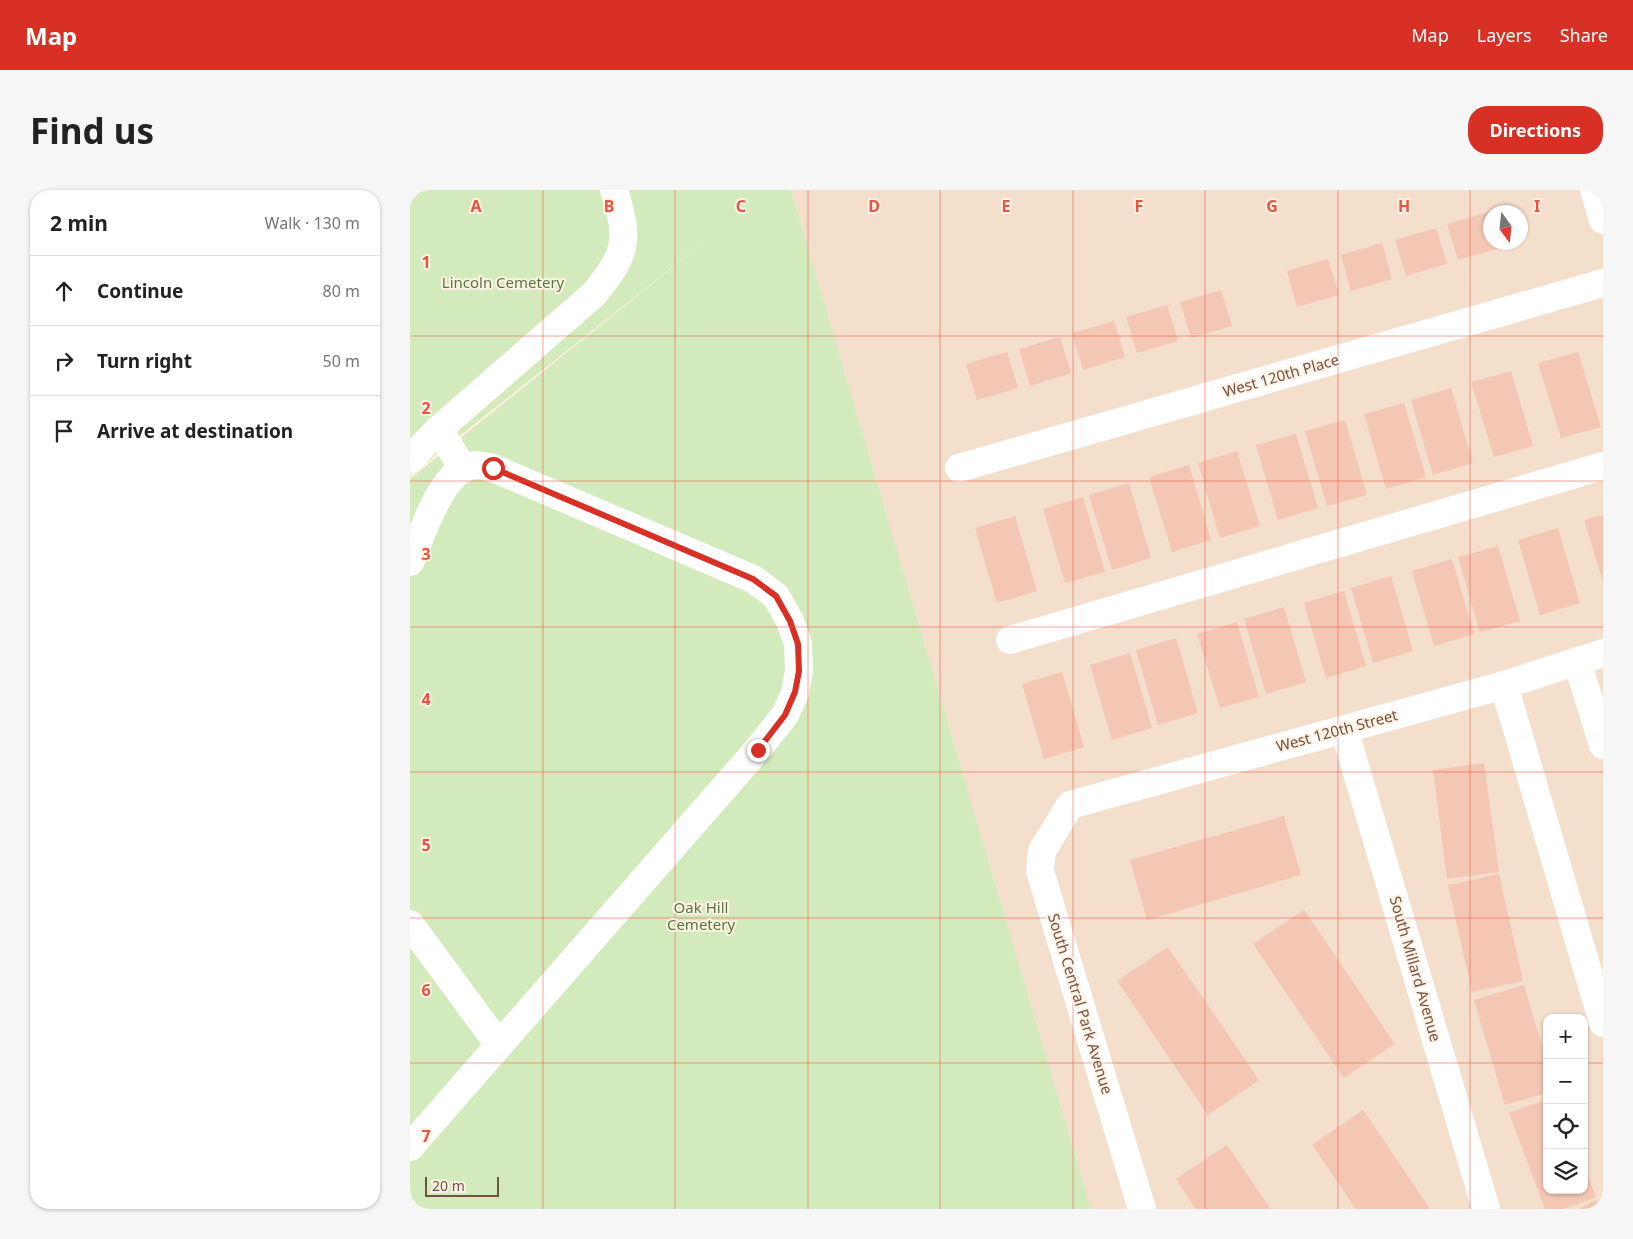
<!DOCTYPE html>
<meta charset="utf-8">
<style>
:root{--surface:#fff;--page:#f6f6f6;--text:#222;--muted:#767676;--line:#e0e0e0;--accent:#d93025}
body{margin:0;font-family:"Noto Sans",sans-serif;background:var(--page);color:var(--text)}
.controls{position:absolute;right:15px;bottom:15px;display:grid;overflow:hidden;border-radius:10px;box-shadow:0 1px 4px #0004}
.controls button{width:45px;height:45px;display:grid;place-items:center;padding:0;border:0;border-bottom:1px solid var(--line);background:var(--surface);color:var(--text);font:25px sans-serif}
.compass{position:absolute;left:1073px;top:15px;width:45px;height:45px;border-radius:50%;background:var(--surface);box-shadow:0 1px 4px #0004;rotate:165deg}
.scale{position:absolute;left:15px;bottom:12px;width:74px;box-sizing:border-box;padding-left:5px;border:2px solid #735146;border-top:0;font-size:14px;line-height:18px;white-space:nowrap;color:#735146;-webkit-text-stroke:4px #fff2e4;paint-order:stroke}
.stop{position:absolute;width:15px;height:15px;margin:-11px;border:4px solid #d93025;border-radius:50%;background:#fff}
.stop.end{background:#d93025;border-color:#fff;box-shadow:0 1px 5px #0008}
.list{margin:0;padding:0;list-style:none}
h2{display:flex;justify-content:space-between;align-items:center;height:65px;margin:0;padding:0 20px;font-size:21px}
h2 small{font-size:16px;font-weight:400;color:var(--muted)}
.list li{display:grid;grid-template-columns:32px 1fr auto;gap:15px;align-items:center;box-sizing:border-box;height:70px;padding:0 20px;border-top:1px solid var(--line)}
.list b{display:block;font-size:19px;white-space:nowrap}
.list em{font-size:16px;font-style:normal;color:var(--muted)}
.icon{flex:none;width:28px;height:28px;fill:none;stroke:currentColor;stroke-width:2;stroke-linecap:round;stroke-linejoin:round}
.map{position:relative;flex:none;width:1193px;height:1019px;overflow:hidden;border-radius:20px}
header{display:flex;align-items:center;gap:30px;box-sizing:border-box;height:70px;padding:0 25px;background:var(--accent);color:#fff}
header strong{font-size:24px}
nav{display:flex;gap:28px;margin-inline-start:auto;font-size:18px}
.intro{display:flex;align-items:center;justify-content:space-between;box-sizing:border-box;height:120px;padding:0 30px}
h1{margin:0;font-size:35px}
.button{padding:12px 22px;border-radius:20px;background:var(--accent);color:#fff;font-size:18px;font-weight:700}
main{display:flex;gap:30px;padding:0 30px}
aside{flex:1;background:var(--surface);border-radius:20px;box-shadow:0 1px 4px #0004}
.map>svg:first-child{display:block}
.residential{fill:#f4decc;fill-rule:evenodd}
.green{fill:#d3eabc}
.building{fill:#f3c7b4}
.lines{fill:none;stroke-linecap:round;stroke-linejoin:round}
.minor{stroke:#fff;stroke-width:28}
.route{stroke:#d93025;stroke-width:6}
.grid{fill:none;stroke:#eb543e;stroke-width:1;stroke-opacity:0.55}
.labels{text-anchor:middle;stroke-width:4;stroke-linejoin:round;paint-order:stroke}
.park-label{font-size:15px;fill:#54793e;stroke:#fff2e4}
.street-label{font-size:15px;fill:#735146;stroke:#fff2e4}
.grid-label{font-size:16px;text-anchor:middle;font-weight:bold;fill:#eb543e;stroke:#fff2e4;stroke-width:4;stroke-linejoin:round;paint-order:stroke}
</style>
<header>
<strong>Map</strong>
<nav><a>Map</a><a>Layers</a><a>Share</a></nav>
</header>
<div class="intro"><h1>Find us</h1><a class="button">Directions</a></div>
<main>
<aside>
<h2>2 min<small>Walk · 130 m</small></h2>
<ul class="list">
<li><svg class="icon" aria-label="ahead" viewBox="0 0 24 24"><path d="M12 20V5M6 11l6-6 6 6"/></svg><div><b>Continue</b></div><em>80 m</em></li>
<li><svg class="icon" aria-label="right" viewBox="0 0 24 24"><path d="M7 20v-9h11M14 6l5 5-5 5"/></svg><div><b>Turn right</b></div><em>50 m</em></li>
<li><svg class="icon" aria-label="arrive" viewBox="0 0 24 24"><path d="M6 21V4h12l-3 4 3 4H6"/></svg><div><b>Arrive at destination</b></div></li>
</ul>
</aside>
<div class="map">
<svg width="1193" height="1019" viewBox="0 0 1193 1019">
<rect width="100%" height="100%" fill="#fdeede"/>
<!-- residential -->
<path class="residential" d="M381 0H1193V1019H681ZM1080 22H1110V52H1080ZM1137 828H1174V1000H1137Z"/>
<!-- green -->
<path class="green" d="M0 0H381L681 1019H0V289L300 47 0 285Z"/>
<!-- building -->
<g class="building">
<path d="M1079 22 1080 52H1088L1090 58 1048 70 1037 34Z"/>
<path d="M1026 38 1037 74 996 86 985 50Z"/>
<path d="M972 53 982 89 941 101 931 65Z"/>
<path d="M918 69 929 105 887 117 877 81Z"/>
<path d="M811 100 822 136 781 148 770 112Z"/>
<path d="M757 115 768 151 727 163 716 127Z"/>
<path d="M704 131 715 167 673 180 662 143Z"/>
<path d="M650 147 661 183 620 196 609 159Z"/>
<path d="M597 162 608 198 567 210 556 174Z"/>
<path d="M1168 162 1191 237 1151 248 1128 173Z"/>
<path d="M1101 181 1123 256 1084 267 1061 192Z"/>
<path d="M1041 198 1063 273 1023 285 1001 210Z"/>
<path d="M994 213 1016 287 976 299 954 224Z"/>
<path d="M935 230 957 305 917 316 895 241Z"/>
<path d="M886 244 908 318 868 330 846 255Z"/>
<path d="M827 261 850 336 810 348 788 273Z"/>
<path d="M779 275 801 350 762 362 739 287Z"/>
<path d="M719 293 741 368 702 380 679 305Z"/>
<path d="M673 307 695 382 655 393 633 319Z"/>
<path d="M1193 325V392L1174 330Z"/>
<path d="M605 326 627 401 587 413 565 338Z"/>
<path d="M1148 338 1170 413 1130 425 1108 350Z"/>
<path d="M1088 356 1110 431 1070 442 1048 367Z"/>
<path d="M1042 369 1064 444 1024 456 1002 381Z"/>
<path d="M981 386 1003 461 963 473 941 398Z"/>
<path d="M934 401 956 476 916 488 894 413Z"/>
<path d="M874 417 896 492 856 504 834 429Z"/>
<path d="M827 432 849 507 810 518 787 444Z"/>
<path d="M766 448 788 523 748 535 726 460Z"/>
<path d="M720 463 742 538 702 550 680 475Z"/>
<path d="M652 482 674 557 634 569 612 494Z"/>
<path d="M1074 573 1089 682 1037 689 1023 580Z"/>
<path d="M874 626 891 685 737 730 720 670Z"/>
<path d="M1089 684 1113 791 1062 802 1038 695Z"/>
<path d="M894 720 985 854 934 888 843 754Z"/>
<path d="M758 757 849 890 798 925 707 791Z"/>
<path d="M1114 795 1137 873V903L1095 915 1064 810Z"/>
<path d="M1137 909V1000H1174V976L1186 1007 1154 1019H1135L1099 923Z"/>
<path d="M953 920 1020 1019H946L902 955Z"/>
<path d="M817 955 861 1019H786L766 989Z"/>
<path d="M1186 1010 1190 1019H1168Z"/>
</g>
<g class="lines">
<!-- minor -->
<g class="minor">
<path d="M1184 0 1193 30"/>
<path d="M29 239 53 279"/>
<path d="M0 269 29 239 184 104C217 63 220 51 204 0"/>
<path d="M549 278 1193 93"/>
<path d="M0 372C11 347 28 292 53 279 63 273 72 275 83 278L343 389 366 406 380 431 388 454 389 481 385 503 375 525 348 559 0 957"/>
<path d="M600 450 1193 276"/>
<path d="M1167 471 1193 555"/>
<path d="M1094 495 1193 833"/>
<path d="M934 539 1076 1019"/>
<path d="M0 734 89 855"/>
<path d="M732 1019 630 681 632 661 660 615 1094 495 1193 463"/>
</g>
</g>
<g class="lines">
<!-- route -->
<path class="route" d="M83 278 343 389 366 406 380 431 388 454 389 481 385 502 375 525 348 560"/>
</g>
<!-- grid -->
<path class="grid" d="M133 0V1019M265 0V1019M398 0V1019M530 0V1019M663 0V1019M795 0V1019M928 0V1019M1060 0V1019M0 146H1193M0 291H1193M0 437H1193M0 582H1193M0 728H1193M0 873H1137M1174 873H1193"/>
<g class="labels">
<!-- park labels -->
<g class="park-label">
<text x="93" y="98">Lincoln Cemetery</text>
<text x="291" y="723">Oak Hill<tspan x="291" dy="17">Cemetery</tspan></text>
</g>
<!-- street labels -->
<g class="street-label">
<text transform="translate(871 186) rotate(-16)" y="5">West 120th Place</text>
<text transform="translate(927 541) rotate(-15)" y="5">West 120th Street</text>
<text transform="translate(1005 779) rotate(74)" y="5">South Millard Avenue</text>
<text transform="translate(670 814) rotate(73)" y="5">South Central Park Avenue</text>
</g>
</g>
<g class="grid-label">
<text x="66" y="22">A</text>
<text x="199" y="22">B</text>
<text x="331" y="22">C</text>
<text x="464" y="22">D</text>
<text x="596" y="22">E</text>
<text x="729" y="22">F</text>
<text x="862" y="22">G</text>
<text x="994" y="22">H</text>
<text x="1127" y="22">I</text>
<text x="16" y="78">1</text>
<text x="16" y="224">2</text>
<text x="16" y="370">3</text>
<text x="16" y="515">4</text>
<text x="16" y="661">5</text>
<text x="16" y="806">6</text>
<text x="16" y="952">7</text>
</g>
</svg>
<div class="controls">
<button>+</button>
<button>−</button>
<button><svg class="icon" aria-label="locate" viewBox="0 0 24 24"><circle cx="12" cy="12" r="6"/><path d="M12 2v4M12 18v4M2 12h4M18 12h4"/></svg></button>
<button><svg class="icon" aria-label="layers" viewBox="0 0 24 24"><path d="M12 4l9 5-9 5-9-5zM3 14l9 5 9-5"/></svg></button>
</div>
<svg class="compass" viewBox="-18 -18 36 36"><path d="M0-13l5 13h-10z" fill="#e53935"/><path d="M0 13l5-13h-10z" fill="#767676"/></svg>
<div class="scale">20 m</div>
<div class="stop" style="left:83px;top:278px"></div>
<div class="stop end" style="left:348px;top:560px"></div>
</div>
</main>
